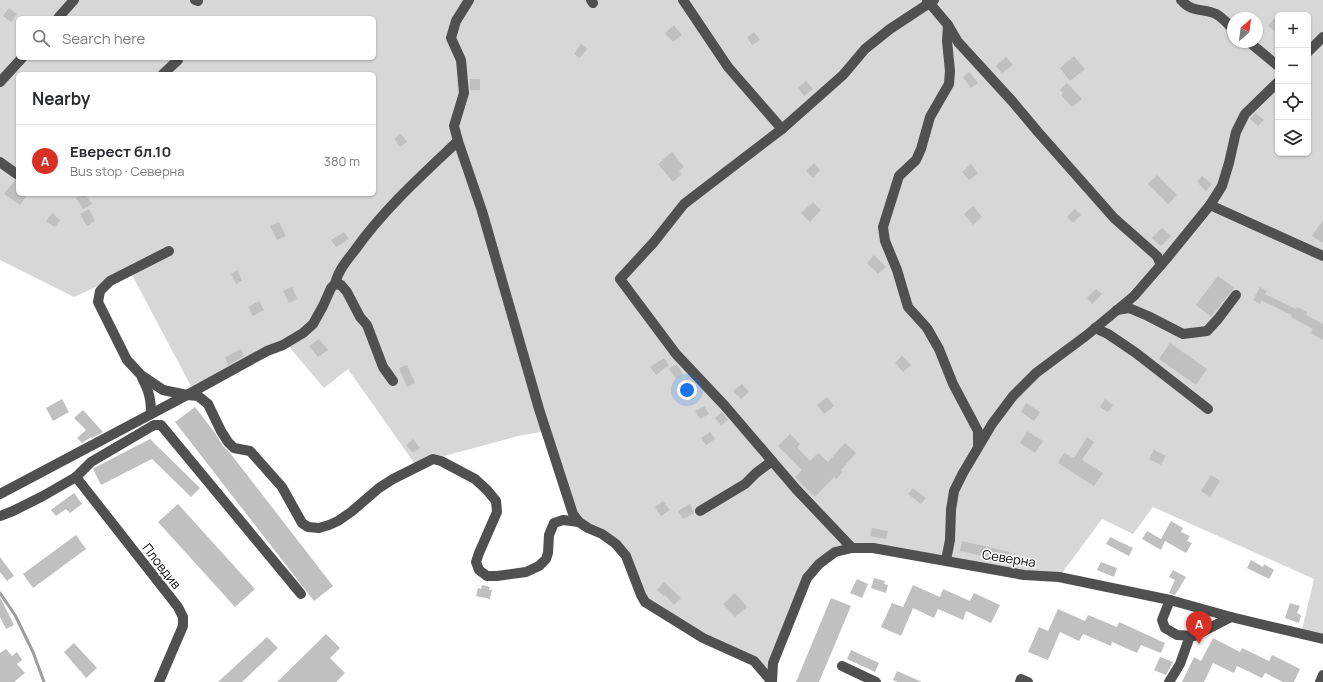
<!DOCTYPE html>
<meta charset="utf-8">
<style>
:root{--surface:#fff;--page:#f7f7f7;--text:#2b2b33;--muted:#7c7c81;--line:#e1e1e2;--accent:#d93025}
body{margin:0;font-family:Manrope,sans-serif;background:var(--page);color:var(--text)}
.controls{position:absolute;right:12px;top:12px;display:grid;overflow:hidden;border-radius:6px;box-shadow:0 1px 3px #0004}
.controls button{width:36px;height:36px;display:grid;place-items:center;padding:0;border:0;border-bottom:1px solid var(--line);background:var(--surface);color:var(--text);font:20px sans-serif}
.compass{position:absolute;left:1227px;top:12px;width:36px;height:36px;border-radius:50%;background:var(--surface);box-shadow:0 1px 3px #0004;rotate:28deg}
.you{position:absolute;left:687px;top:390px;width:14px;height:14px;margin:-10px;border:3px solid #fff;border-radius:50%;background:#1a73e8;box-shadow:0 0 0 6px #1a73e833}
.badge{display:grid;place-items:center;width:26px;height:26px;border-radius:50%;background:var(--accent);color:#fff;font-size:13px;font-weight:700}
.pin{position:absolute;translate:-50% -33px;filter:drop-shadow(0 1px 2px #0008)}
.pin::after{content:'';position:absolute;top:21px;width:14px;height:12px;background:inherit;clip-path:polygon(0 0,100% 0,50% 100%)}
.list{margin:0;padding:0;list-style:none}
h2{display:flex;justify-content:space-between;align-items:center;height:52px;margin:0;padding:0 16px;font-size:17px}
h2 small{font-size:13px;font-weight:400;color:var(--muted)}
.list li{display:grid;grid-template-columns:26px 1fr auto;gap:12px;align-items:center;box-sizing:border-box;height:72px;padding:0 16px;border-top:1px solid var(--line)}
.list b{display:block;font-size:15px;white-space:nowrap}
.list p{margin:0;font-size:13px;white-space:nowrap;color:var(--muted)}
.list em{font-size:13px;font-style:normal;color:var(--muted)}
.icon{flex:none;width:22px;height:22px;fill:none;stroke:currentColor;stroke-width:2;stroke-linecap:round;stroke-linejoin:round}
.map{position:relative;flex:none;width:1323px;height:682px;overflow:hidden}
.search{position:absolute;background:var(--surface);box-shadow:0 1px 3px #0004;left:16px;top:16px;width:360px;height:44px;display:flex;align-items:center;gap:10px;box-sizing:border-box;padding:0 14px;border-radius:6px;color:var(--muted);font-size:15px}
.panel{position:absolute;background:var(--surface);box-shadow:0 1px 3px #0004;left:16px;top:72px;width:360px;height:124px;border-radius:6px}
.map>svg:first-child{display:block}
.green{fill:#d7d7d7;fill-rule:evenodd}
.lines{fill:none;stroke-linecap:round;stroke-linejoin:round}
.stream{stroke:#9e9e9e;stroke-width:3}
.building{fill:#c0c0c0}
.minor{stroke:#505050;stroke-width:10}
.labels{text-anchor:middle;stroke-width:3;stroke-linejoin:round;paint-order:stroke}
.street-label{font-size:13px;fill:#000;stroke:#fff}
</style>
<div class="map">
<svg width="1323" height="682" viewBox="0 0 1323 682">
<rect width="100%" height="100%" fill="#fff"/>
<!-- green -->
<path class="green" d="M0 0H1323V639L1301 634 1314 579 1153 507 1133 534 1102 519 1059 577 873 548 835 552 807 578 772 682 754 661 645 602 626 556 579 522 546 431 518 436 433 459 417 467 348 369 324 388 286 343 194 392 130 271 74 297 0 260ZM1278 15H1308V153H1278ZM18 18H374V58H18ZM1233 18H1257V42H1233ZM18 74H374V194H18Z"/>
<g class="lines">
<!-- stream -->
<path class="stream" d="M0 593 15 615 33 652 44 682"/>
</g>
<!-- building -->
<g class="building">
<path d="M9 8 17 14 11 22 3 16Z"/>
<path d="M1278 14V33L1268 26Z"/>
<path d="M674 25 682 35 673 42 665 33Z"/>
<path d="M754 32 760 40 752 45 747 37Z"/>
<path d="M581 44 587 49 580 58 574 54Z"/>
<path d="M1074 56 1085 69 1070 81 1060 68Z"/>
<path d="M1006 57 1013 65 1002 73 996 66Z"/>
<path d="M969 72 978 83 971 88 963 77Z"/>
<rect x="470" y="79" width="10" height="11"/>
<path d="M806 81 813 89 804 96 798 88Z"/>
<path d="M1067 83 1082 99 1072 107 1061 95 1063 93 1060 90Z"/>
<path d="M1255 113 1264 120 1258 126 1250 119Z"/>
<path d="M401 134 407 142 400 147 394 139Z"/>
<path d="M672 152 684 167 679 171 682 174 673 182 658 164Z"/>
<path d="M814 163 820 170 813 178 806 171Z"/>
<path d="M971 164 978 173 969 180 962 172Z"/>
<path d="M1157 175 1177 195 1168 204 1148 184Z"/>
<path d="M1202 176 1212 184 1206 191 1197 182Z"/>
<path d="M15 180 18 181V194H28L20 205 4 194Z"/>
<path d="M82 194H85L92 204 83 209 76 198Z"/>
<path d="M813 202 821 210 810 222 801 213Z"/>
<path d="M973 206 982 217 973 225 964 214Z"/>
<path d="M89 209 95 221 87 226 80 214Z"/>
<path d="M1075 209 1081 215 1073 223 1067 217Z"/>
<path d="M52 213 60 220 55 227 46 221Z"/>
<path d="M1323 220V243L1312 236Z"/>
<path d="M279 222 286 236 277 240 270 226Z"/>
<path d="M1162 228 1171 236 1161 246 1152 238Z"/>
<path d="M344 232 349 239 336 247 331 240Z"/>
<path d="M874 255 886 267 878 274 867 263Z"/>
<path d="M237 270 242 280 236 284 231 274Z"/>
<path d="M1218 276 1234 288 1211 317 1196 305Z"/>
<path d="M292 287 297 299 289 303 283 291Z"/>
<path d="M1260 287 1267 291 1265 294 1296 309 1297 307 1307 312 1306 315 1323 324V340L1311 333 1313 329 1291 317 1292 315 1262 301 1260 304 1253 300Z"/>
<path d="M1096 289 1102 294 1092 304 1087 298Z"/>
<path d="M259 301 264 310 253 316 248 307Z"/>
<path d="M319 339 328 350 318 357 309 346Z"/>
<path d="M1170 343 1207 369 1196 385 1159 359Z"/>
<path d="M241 349 244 356 228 365 225 357Z"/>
<path d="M902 356 911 365 903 372 895 363Z"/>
<path d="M664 358 669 365 656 375 650 367Z"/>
<path d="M676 364 683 374 676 379 669 369Z"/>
<path d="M407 365 415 383 407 387 399 368Z"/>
<path d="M742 384 749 392 741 399 733 391Z"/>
<path d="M827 397 834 406 824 414 817 405Z"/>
<path d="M62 399 69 412 53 421 46 408Z"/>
<path d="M1105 399 1113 405 1108 412 1100 407Z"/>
<path d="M1026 403 1040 412 1034 421 1021 412Z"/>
<path d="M704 406 709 414 700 419 695 411Z"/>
<path d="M195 407 215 433 223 446 230 453 333 586 314 601 175 422Z"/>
<path d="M83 410 103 432 92 438 91 437 82 443 77 438 86 430 74 418Z"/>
<path d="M722 412 728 420 721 425 715 418Z"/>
<path d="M1027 431 1043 441 1035 453 1020 443Z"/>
<path d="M710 432 715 439 706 445 701 438Z"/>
<path d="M790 434 800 444 797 447 810 461 818 453 828 462 845 443 856 453 841 470 843 472 836 479 834 477 815 497 795 477 802 470 778 446Z"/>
<path d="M1087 437 1094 442 1082 460 1103 473 1094 486 1058 463 1064 453 1074 458Z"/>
<path d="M150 439 200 488 191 497 152 459 101 485 93 469 94 468Z"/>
<path d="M413 439 420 448 413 453 406 445Z"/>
<path d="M1154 450 1166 456 1161 465 1149 459Z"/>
<path d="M1211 475 1220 481 1210 497 1201 491Z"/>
<path d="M913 488 926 498 921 504 908 494Z"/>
<path d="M74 493 82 504 70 513 66 509 56 516 51 510Z"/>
<path d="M663 501 670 510 661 516 655 507Z"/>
<path d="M178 504 255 589 235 607 158 522Z"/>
<path d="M690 504 694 513 683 519 678 511Z"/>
<path d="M1171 521 1183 528 1181 532 1190 536 1187 541 1192 543 1186 553 1165 541 1161 550 1142 539 1147 531 1161 539Z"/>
<path d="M872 528 888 531 886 539 870 536Z"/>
<path d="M76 535 86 549 33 588 23 574Z"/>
<path d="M1110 537 1133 548 1129 556 1106 544Z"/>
<path d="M962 541 1010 552 1008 561 960 551Z"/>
<path d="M0 557 14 576 7 581 0 572Z"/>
<path d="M1251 560 1263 567 1264 564 1274 570 1269 579 1247 568Z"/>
<path d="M1101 562 1117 568 1114 577 1097 570Z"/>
<path d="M1173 570 1186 577 1175 595 1169 593 1175 580 1169 577Z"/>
<path d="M874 578 885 581 884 584 888 585 886 593 871 588Z"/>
<path d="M857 579 868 584 862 598 850 593Z"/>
<path d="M664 582 681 598 674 605 665 595 664 596 657 590Z"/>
<path d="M482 585 490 587 489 590H492L490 599 476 596 478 588 481 589Z"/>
<path d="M913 585 940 597 943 589 970 601 974 593 1000 605 991 623 966 611 963 620 938 609 934 618 913 608 901 636 881 627 892 603 903 607Z"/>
<path d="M735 593 747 607 735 617 723 604Z"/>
<path d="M0 597 14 625 6 629 0 617Z"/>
<path d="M831 598 851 606 819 682H796Z"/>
<path d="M1290 603 1300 606 1297 613 1301 615 1299 623 1285 618Z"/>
<path d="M1058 609 1085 621 1088 615 1117 627 1119 622 1165 643 1161 653 1141 645 1137 653 1112 642 1111 646 1083 634 1079 641 1060 632 1048 660 1028 652 1039 627 1048 631Z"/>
<path d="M326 634 340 648 330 658 345 673 336 682H277Z"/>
<path d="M267 637 278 648 242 682H218Z"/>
<path d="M1213 638 1240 652 1242 648 1269 661 1272 655 1300 669 1294 682H1283L1265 673 1262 678 1237 666 1234 673 1213 663 1204 682H1182L1194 657 1201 661Z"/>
<path d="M74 643 97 668 86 678 64 652Z"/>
<path d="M6 649 12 656 17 652 22 660 17 664 25 673 14 682H0V653Z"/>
<path d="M851 650 879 663 875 672 847 659Z"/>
<path d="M1160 657 1173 662 1166 675 1154 670Z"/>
<path d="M897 671 922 682H898L893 680Z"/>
</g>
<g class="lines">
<!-- minor -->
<g class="minor">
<path d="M195 0 198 1"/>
<path d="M469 0 456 21 451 38 461 60 464 93 454 126 458 141 482 211 539 409 573 514 579 522 588 528 602 534 616 544 626 556 641 595 645 602 703 638 754 661 772 682H770"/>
<path d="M591 0 593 3"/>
<path d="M683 0 728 67 782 129"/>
<path d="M927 0 948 25 958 42 1012 101 1038 132 1114 218 1157 256 1161 265"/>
<path d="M1181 0C1192 13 1204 8 1216 14 1222 17 1228 24 1233 29"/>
<path d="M58 18 74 0"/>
<path d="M948 25 947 41 950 71 949 84 930 117 921 149 916 160 899 176 883 227 885 241 897 270 908 307 927 328 939 349 953 384 978 431V446"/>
<path d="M1249 42 1278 66"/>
<path d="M1308 52 1323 37"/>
<path d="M163 74 178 60"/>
<path d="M0 82 22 58"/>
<path d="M0 162 18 175"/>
<path d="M1210 205 1323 256"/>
<path d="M169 251 110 281 100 291 98 302 127 360 141 375 163 390 187 395 198 396 208 404 221 431 228 442 234 448 250 451 282 487 302 523 308 527 319 528 329 525 338 521 351 512 379 488 393 479 433 459 441 461 475 479 487 490 496 501 497 512 479 553 476 562 479 570 487 576H497L526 572 539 566 546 559 548 553 549 535 554 523 563 520 579 522"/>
<path d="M335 284C338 271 347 260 355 250 384 209 422 175 458 141"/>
<path d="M1117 310 1129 308 1148 316 1183 334 1207 331 1218 319 1236 295"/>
<path d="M1095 328 1108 334 1136 353 1208 409"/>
<path d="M142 378C149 391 151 399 151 414"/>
<path d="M76 477 178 607 183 617V626L159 682"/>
<path d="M0 494 187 395 267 351 283 345 303 333 313 324 323 306 331 288 335 284 341 285 347 292 360 317 367 325 383 367 393 381"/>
<path d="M700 511 745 484 756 473 772 461"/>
<path d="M0 516 13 511 43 496 76 477 91 462 154 425H161L301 594"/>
<path d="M852 548 796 489 725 406 676 354 620 279 654 242 684 204 782 129 843 75 865 49 890 29 934 0"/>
<path d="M946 560 950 540 951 510 954 491 963 473 992 424 1013 396 1036 373 1087 335 1134 296 1167 258 1210 205 1222 186 1229 163 1236 132 1245 114 1278 82"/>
<path d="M1170 600 1162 620 1165 628 1177 635 1194 636 1231 617"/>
<path d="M842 666 876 682"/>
<path d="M772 682 773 663 807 578 819 564 835 552 852 548H873L1024 575 1059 577 1170 600 1231 617 1323 639"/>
<path d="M1020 682 1021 679 1028 682"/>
<path d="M1169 682 1180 664 1190 636"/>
<path d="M1320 682 1323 675"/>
</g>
</g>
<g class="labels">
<!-- street labels -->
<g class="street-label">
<text transform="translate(1009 558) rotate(9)" y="5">Северна</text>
<text transform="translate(162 566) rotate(52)" y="5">Пловдив</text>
</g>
</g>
</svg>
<div class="controls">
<button>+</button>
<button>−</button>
<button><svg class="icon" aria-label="locate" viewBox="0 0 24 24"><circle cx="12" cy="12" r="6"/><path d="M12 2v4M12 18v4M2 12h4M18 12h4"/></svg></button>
<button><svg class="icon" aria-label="layers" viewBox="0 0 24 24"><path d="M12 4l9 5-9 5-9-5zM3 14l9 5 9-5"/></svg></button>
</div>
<svg class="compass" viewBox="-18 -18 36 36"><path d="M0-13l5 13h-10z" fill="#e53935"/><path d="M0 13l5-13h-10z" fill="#7c7c81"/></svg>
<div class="you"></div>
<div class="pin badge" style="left:1199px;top:644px">A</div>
<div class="search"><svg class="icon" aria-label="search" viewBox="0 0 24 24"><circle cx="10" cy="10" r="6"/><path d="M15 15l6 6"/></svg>Search here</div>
<section class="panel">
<h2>Nearby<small></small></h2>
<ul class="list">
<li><span class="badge">A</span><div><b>Еверест бл.10</b><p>Bus stop · Северна</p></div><em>380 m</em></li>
</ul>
</section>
</div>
